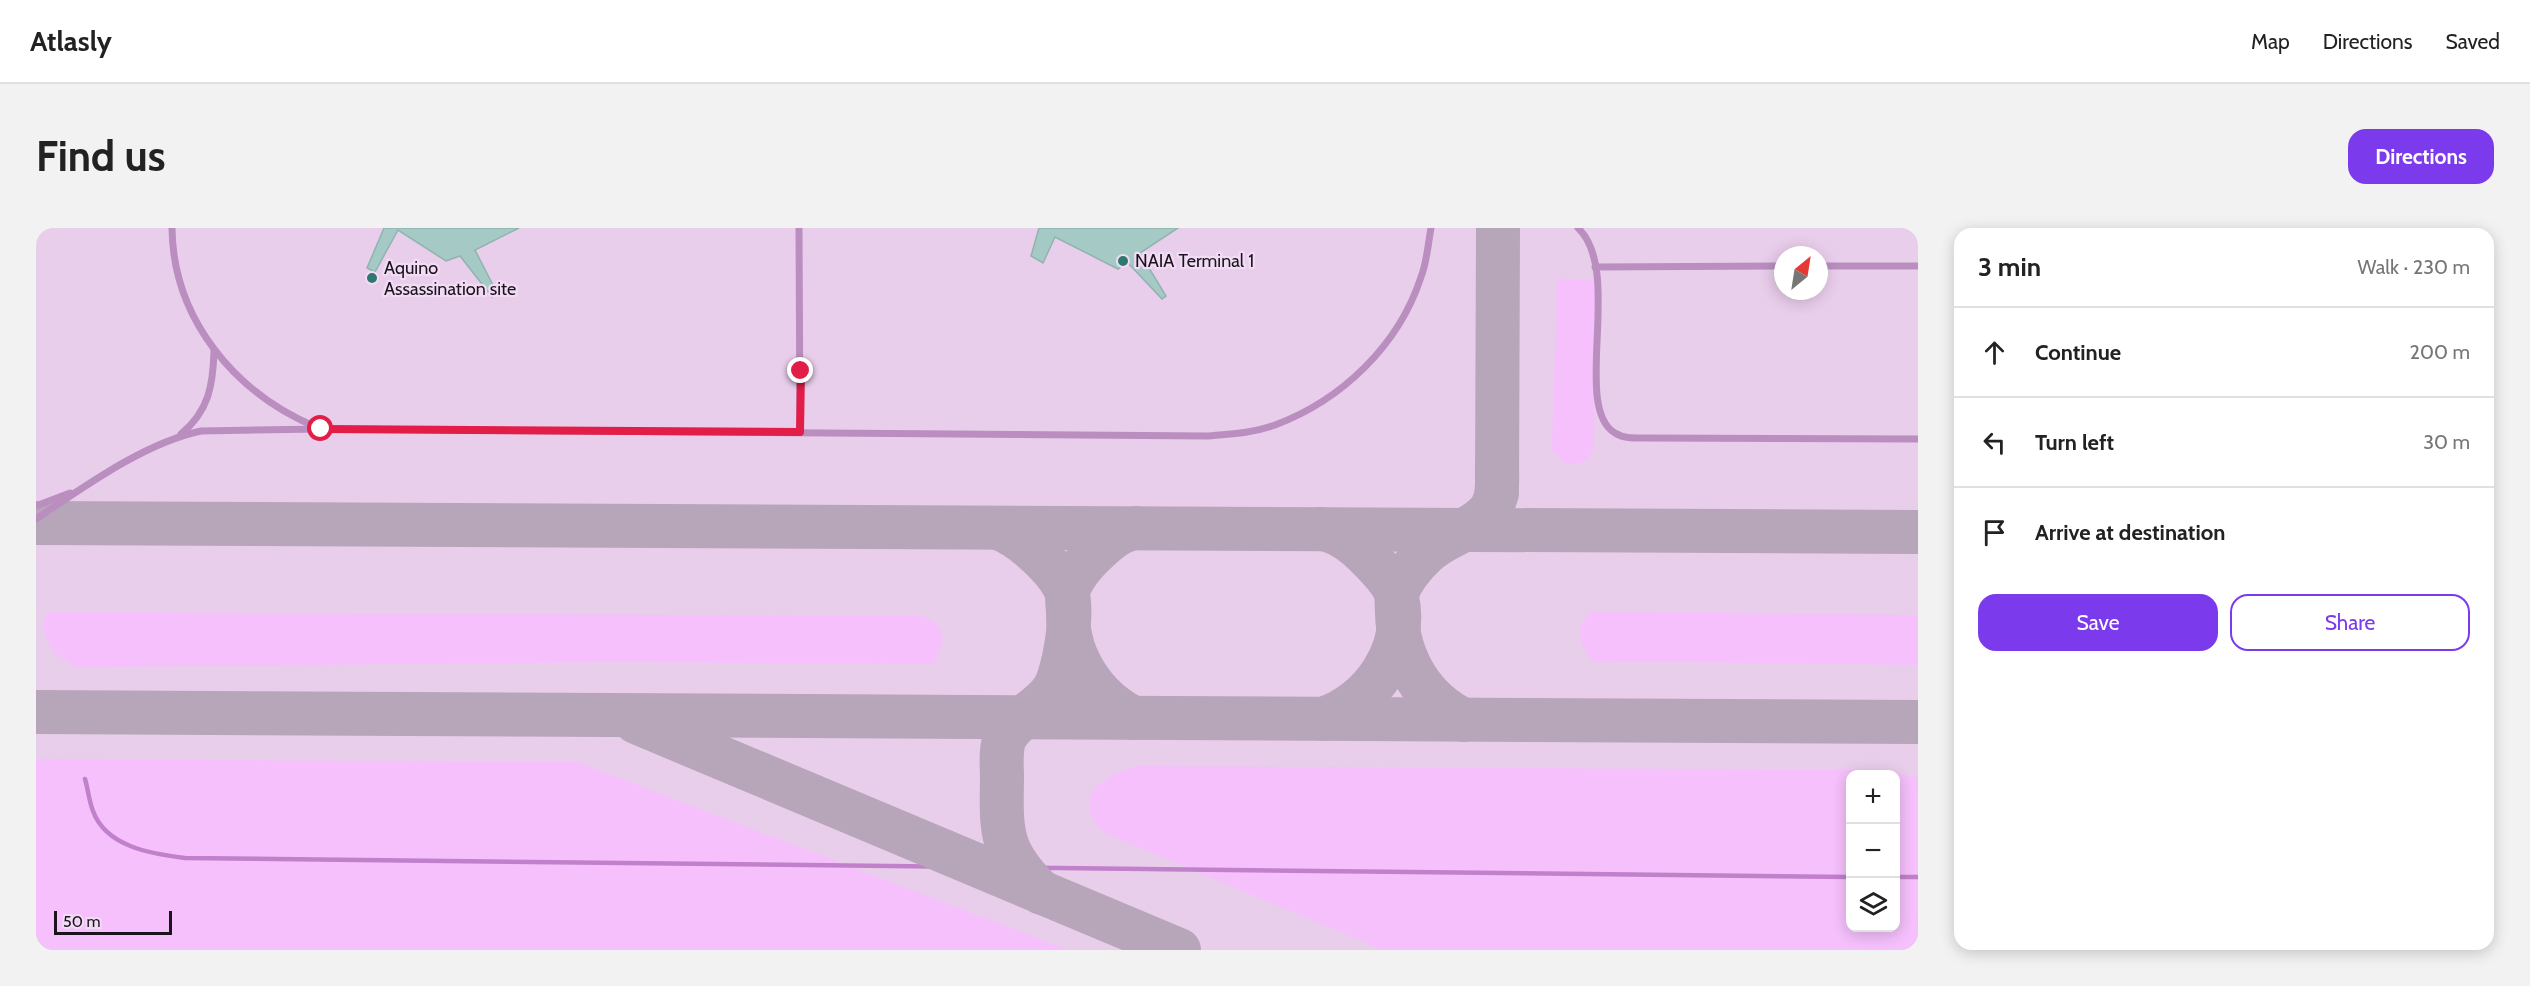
<!DOCTYPE html>
<meta charset="utf-8">
<style>
:root{--surface:#fff;--page:#f2f2f2;--text:#222;--muted:#767676;--line:#e0e0e0;--accent:#7c3aed}
body{margin:0;font-family:Cabin,sans-serif;background:var(--page);color:var(--text)}
.controls{position:absolute;right:18px;bottom:18px;display:grid;overflow:hidden;border-radius:12px;box-shadow:0 3px 15px #0003}
.controls button{width:54px;height:54px;display:grid;place-items:center;padding:0;border:0;border-bottom:2px solid var(--line);background:var(--surface);color:var(--text);font:30px sans-serif}
.compass{position:absolute;left:1738px;top:18px;width:54px;height:54px;border-radius:50%;background:var(--surface);box-shadow:0 3px 15px #0003;rotate:30deg}
.scale{position:absolute;left:18px;bottom:15px;width:118px;box-sizing:border-box;padding-left:6px;border:3px solid #1b141c;border-top:0;font-size:16px;line-height:21px;white-space:nowrap;color:#1b141c;-webkit-text-stroke:4px #f2dcf5;paint-order:stroke}
.stop{position:absolute;width:18px;height:18px;margin:-14px;border:4px solid #e11d48;border-radius:50%;background:#fff}
.stop.end{background:#e11d48;border-color:#fff;box-shadow:0 2px 6px #0008}
.list{margin:0;padding:0;list-style:none}
h2{display:flex;justify-content:space-between;align-items:center;height:78px;margin:0;padding:0 24px;font-size:26px}
h2 small{font-size:20px;font-weight:400;color:var(--muted)}
.list li{display:grid;grid-template-columns:39px 1fr auto;gap:18px;align-items:center;box-sizing:border-box;height:90px;padding:0 24px;border-top:2px solid var(--line)}
.list b{display:block;font-size:22px;white-space:nowrap}
.list em{font-size:20px;font-style:normal;color:var(--muted)}
.actions{display:flex;gap:12px;padding:18px 24px}
.actions a{flex:1;padding:14px 0;border:2px solid var(--accent);border-radius:18px;text-align:center;font-size:21px;color:var(--accent)}
.actions .main{background:var(--accent);color:#fff}
.icon{flex:none;width:33px;height:33px;fill:none;stroke:currentColor;stroke-width:2;stroke-linecap:round;stroke-linejoin:round}
.map{position:relative;flex:none;width:1882px;height:722px;overflow:hidden;border-radius:18px}
header{display:flex;align-items:center;gap:36px;box-sizing:border-box;height:84px;padding:0 30px;background:var(--surface);border-bottom:2px solid var(--line)}
header strong{font-size:28px}
nav{display:flex;gap:33px;margin-inline-start:auto;font-size:21px}
.intro{display:flex;align-items:center;justify-content:space-between;box-sizing:border-box;height:144px;padding:0 36px}
h1{margin:0;font-size:42px}
.button{padding:15px 27px;border-radius:18px;background:var(--accent);color:#fff;font-size:21px;font-weight:700}
main{display:flex;gap:36px;padding:0 36px}
aside{flex:1;background:var(--surface);border-radius:18px;box-shadow:0 3px 15px #0003}
.map>svg:first-child{display:block}
.built{fill:#e9ceec;fill-rule:evenodd}
.green{fill:#f5c0fc;fill-rule:evenodd}
.lines{fill:none;stroke-linecap:round;stroke-linejoin:round}
.stream{stroke:#c180ca;stroke-width:4.5}
.taxiway{stroke:#b7a5ba;stroke-width:44}
.building{fill:#a5cac5;stroke:#8fb3ae;stroke-width:1.5}
.lane{stroke:#ba8fc0;stroke-width:7}
.route{stroke:#e11d48;stroke-width:8}
.poi-dot{fill:#307770;stroke:#f2dcf5;stroke-width:2}
.labels{text-anchor:middle;stroke-width:4.5;stroke-linejoin:round;paint-order:stroke}
.poi-label{font-size:18px;fill:#1b141c;stroke:#f2dcf5;text-anchor:start}
</style>
<header>
<strong>Atlasly</strong>
<nav><a>Map</a><a>Directions</a><a>Saved</a></nav>
</header>
<div class="intro"><h1>Find us</h1><a class="button">Directions</a></div>
<main>
<div class="map">
<svg width="1882" height="722" viewBox="0 0 1882 722">
<rect width="100%" height="100%" fill="#f2dcf5"/>
<!-- built -->
<path class="built" d="M0 0H1882V722H0ZM1747 27H1783V63H1747ZM1814 546H1860V700H1814Z"/>
<!-- green -->
<g class="green">
<path d="M1521 51 1559 52 1558 217C1554 233 1543 239 1528 235L1516 221Z"/>
<path d="M1558 383 1882 387V437L1556 433C1543 417 1537 396 1558 383Z"/>
<path d="M17 384 884 388C910 393 912 417 896 436L587 434 42 439C21 431 0 410 11 385Z"/>
<path d="M0 531 541 534 1032 722H11L0 718Z"/>
<path d="M1101 538 1843 542 1882 549V722H1347L1069 605C1032 570 1066 549 1101 538ZM1814 546H1860V700H1814Z"/>
</g>
<g class="lines">
<!-- stream -->
<g class="stream">
<path d="M49 551C52 561 53 573 57 583 70 619 116 626 149 630L1814 649"/>
<path d="M1860 649H1882"/>
</g>
<!-- taxiway -->
<g class="taxiway">
<path d="M1461 265 1462 0"/>
<path d="M0 295 1882 304"/>
<path d="M962 300C985 308 1022 341 1031 365 1038 383 1028 446 1017 462 1004 482 978 490 969 510 964 521 966 538 966 550 965 605 964 625 1006 665"/>
<path d="M1285 301C1302 303 1315 313 1328 325 1338 335 1358 354 1361 369 1373 421 1336 475 1287 491"/>
<path d="M0 484 1882 494"/>
<path d="M1098 490C1059 471 1032 430 1032 386 1032 379 1030 370 1032 363 1037 348 1050 333 1062 322 1073 312 1085 301 1101 300"/>
<path d="M1428 492C1386 472 1362 430 1361 385 1361 379 1360 372 1361 366 1365 352 1379 335 1390 325 1410 306 1440 302 1454 282 1463 270 1461 252 1461 237"/>
<path d="M600 494 1143 722"/>
</g>
</g>
<!-- building -->
<g class="building">
<path d="M348 0H483L439 22 461 65 456 69 424 28 410 33 362 2 339 44 331 40Z"/>
<path d="M1003 0H1142L1104 25 1130 68 1126 71 1091 34 1082 41 1019 9 1007 35 995 28Z"/>
</g>
<g class="lines">
<!-- lane -->
<g class="lane">
<path d="M136 0C137 91 199 165 280 199"/>
<path d="M763 0 764 204"/>
<path d="M1542 0C1588 43 1535 179 1579 205 1588 211 1600 210 1611 210L1882 211"/>
<path d="M1783 38H1882"/>
<path d="M1559 39 1747 38"/>
<path d="M145 206C173 183 177 157 178 123"/>
<path d="M0 278 34 265"/>
<path d="M0 291C48 259 108 215 165 203L285 201 1172 208C1195 206 1217 205 1239 197 1306 172 1363 117 1385 49 1391 34 1392 16 1395 0"/>
</g>
</g>
<g class="lines">
<!-- route -->
<path class="route" d="M285 201 764 204 765 143"/>
</g>
<!-- markers -->
<g class="poi-dot">
<circle cx="1087" cy="33" r="6"/>
<circle cx="336" cy="50" r="6"/>
</g>
<g class="labels">
<!-- poi labels -->
<g class="poi-label">
<text x="1099" y="39">NAIA Terminal 1</text>
<text x="348" y="46">Aquino<tspan x="348" dy="21">Assassination site</tspan></text>
</g>
</g>
</svg>
<div class="controls">
<button>+</button>
<button>−</button>
<button><svg class="icon" aria-label="layers" viewBox="0 0 24 24"><path d="M12 4l9 5-9 5-9-5zM3 14l9 5 9-5"/></svg></button>
</div>
<svg class="compass" viewBox="-18 -18 36 36"><path d="M0-13l5 13h-10z" fill="#e53935"/><path d="M0 13l5-13h-10z" fill="#767676"/></svg>
<div class="scale">50 m</div>
<div class="stop" style="left:285px;top:201px"></div>
<div class="stop end" style="left:765px;top:143px"></div>
</div>
<aside>
<h2>3 min<small>Walk · 230 m</small></h2>
<ul class="list">
<li><svg class="icon" aria-label="ahead" viewBox="0 0 24 24"><path d="M12 20V5M6 11l6-6 6 6"/></svg><div><b>Continue</b></div><em>200 m</em></li>
<li><svg class="icon" aria-label="left" viewBox="0 0 24 24"><path d="M17 20v-9H6M10 6l-5 5 5 5"/></svg><div><b>Turn left</b></div><em>30 m</em></li>
<li><svg class="icon" aria-label="arrive" viewBox="0 0 24 24"><path d="M6 21V4h12l-3 4 3 4H6"/></svg><div><b>Arrive at destination</b></div></li>
</ul>
<div class="actions"><a class="main">Save</a><a>Share</a></div>
</aside>
</main>
